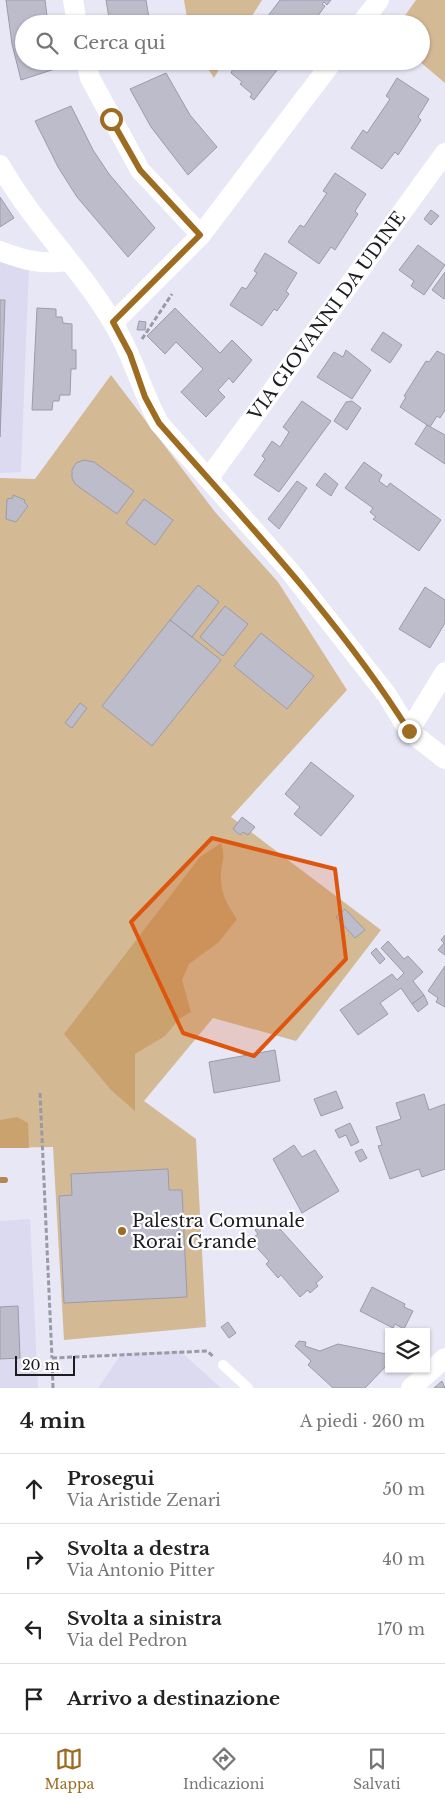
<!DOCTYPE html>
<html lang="it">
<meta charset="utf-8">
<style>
:root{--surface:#fff;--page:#f6f6f6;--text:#222;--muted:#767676;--line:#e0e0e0;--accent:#9d6c20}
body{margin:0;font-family:"Libre Baskerville",serif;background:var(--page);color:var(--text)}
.controls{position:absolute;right:15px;bottom:15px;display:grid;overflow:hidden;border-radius:0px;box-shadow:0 1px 4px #0004}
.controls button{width:45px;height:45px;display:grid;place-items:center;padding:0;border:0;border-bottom:1px solid var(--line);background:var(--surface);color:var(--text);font:25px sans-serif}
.scale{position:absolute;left:15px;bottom:12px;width:60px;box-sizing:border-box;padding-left:5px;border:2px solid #1b1b20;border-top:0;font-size:14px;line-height:18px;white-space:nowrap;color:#1b1b20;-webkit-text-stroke:4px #fff;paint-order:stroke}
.stop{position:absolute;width:15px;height:15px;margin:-11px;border:4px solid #9d6c20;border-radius:50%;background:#fff}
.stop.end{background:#9d6c20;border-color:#fff;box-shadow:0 1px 5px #0008}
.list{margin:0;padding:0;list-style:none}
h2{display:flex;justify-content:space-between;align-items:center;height:65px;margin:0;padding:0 20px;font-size:21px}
h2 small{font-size:16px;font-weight:400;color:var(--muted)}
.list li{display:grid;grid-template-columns:32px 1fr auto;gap:15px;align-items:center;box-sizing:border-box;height:70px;padding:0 20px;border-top:1px solid var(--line)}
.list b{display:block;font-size:19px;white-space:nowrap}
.list p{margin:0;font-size:16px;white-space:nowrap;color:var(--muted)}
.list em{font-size:16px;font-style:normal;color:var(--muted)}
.icon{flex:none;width:28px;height:28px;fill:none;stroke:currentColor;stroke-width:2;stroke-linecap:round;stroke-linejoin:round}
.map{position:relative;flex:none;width:445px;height:1388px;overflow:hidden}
.search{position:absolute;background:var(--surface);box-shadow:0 1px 4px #0004;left:15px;right:15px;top:15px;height:55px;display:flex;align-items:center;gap:12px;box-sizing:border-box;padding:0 18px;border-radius:28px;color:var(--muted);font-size:19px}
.sheet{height:345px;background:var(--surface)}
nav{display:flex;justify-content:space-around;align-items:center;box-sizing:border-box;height:70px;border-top:1px solid var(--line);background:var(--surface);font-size:14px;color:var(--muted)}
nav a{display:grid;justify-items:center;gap:2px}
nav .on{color:var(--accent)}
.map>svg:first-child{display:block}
.built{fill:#dbdaf0}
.green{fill:#d4b995}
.forest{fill:#caa26d}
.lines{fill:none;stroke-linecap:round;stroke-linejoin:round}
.stream{stroke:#af8854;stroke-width:6}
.building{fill:#bdbccb;stroke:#9c9ba9}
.path{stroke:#9a99a4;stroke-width:3;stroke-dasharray:5 2.5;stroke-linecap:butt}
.service{stroke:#fff;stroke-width:10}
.minor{stroke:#fff;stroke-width:20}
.route{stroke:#9d6c20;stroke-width:6}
.marked{fill:#de560d;fill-opacity:0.2;stroke:#de560d;stroke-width:4;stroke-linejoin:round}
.poi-dot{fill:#9d6c20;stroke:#fff;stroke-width:2}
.labels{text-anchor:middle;stroke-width:4.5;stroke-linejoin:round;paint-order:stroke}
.street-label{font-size:18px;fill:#1b1b20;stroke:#fff}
.poi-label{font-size:18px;fill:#1b1b20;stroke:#fff;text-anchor:start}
</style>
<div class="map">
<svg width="445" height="1388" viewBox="0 0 445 1388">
<rect width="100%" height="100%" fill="#e8e7f6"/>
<!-- built -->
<g class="built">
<path d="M0 255 29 265 21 472 0 473Z"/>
<path d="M30 1219 38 1388H0V1221Z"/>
<path d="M180 1351 221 1388H98L122 1353Z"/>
</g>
<!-- green -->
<g class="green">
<path d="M184 0H262L247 24H188Z"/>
<path d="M416 0H445V83L419 61H421V24H399Z"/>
<path d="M203 61H224L214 78Z"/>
<path d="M111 375 215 512 278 582 347 690 231 817 381 930 296 1041 213 1018 144 1101 196 1139 206 1327 64 1340 53 1147 0 1148V478L35 479Z"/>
</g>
<!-- forest -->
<g class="forest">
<path d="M221 843C227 862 220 862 221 878 221 895 228 906 237 919L219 942 189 964 182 980 191 1012 179 1019 165 1036 135 1054V1111L111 1090 64 1034 200 857Z"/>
<path d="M17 1117 28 1123 29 1148H0V1120Z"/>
</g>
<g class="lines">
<!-- stream -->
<path class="stream" d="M0 1180H5"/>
</g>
<!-- building -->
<g class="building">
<path d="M6 0H45L48 24H24V61H56L58 68 21 80 12 44Z"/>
<path d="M106 0H146L150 24H110Z"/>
<path d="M280 0H331L327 5 324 2 322 4 325 6 312 24H262Z"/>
<path d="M236 61H284L254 100 250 97 252 94 240 84 242 82 231 73Z"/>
<path d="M166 73 190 115 217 147 188 175 151 127 130 89Z"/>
<path d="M397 78 429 99 418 117 421 120 398 155 395 152 382 169 351 148 363 130 367 133 390 99 386 96Z"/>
<path d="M71 106 93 150 109 174 155 228 128 257 77 197 58 167 35 121Z"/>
<path d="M335 173 366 194 355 211 358 214 335 250 331 247 319 264 288 242 300 225 304 227 327 193 323 191Z"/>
<path d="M0 197 14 218 0 227Z"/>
<path d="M431 210 439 216 431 225 424 219Z"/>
<path d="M418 245 445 265 424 295 411 286 414 281 399 270Z"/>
<path d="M265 253 297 273 286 291 289 294 277 311 274 309 262 326 230 305 242 287 246 289 257 273 254 271Z"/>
<path d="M445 272V297L444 299 432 290Z"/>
<path d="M0 300H5L0 437Z"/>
<path d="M37 308 56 309V317H62L63 323 72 324V350H76V369H71L70 395H60L59 401H53L52 410H32Z"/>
<path d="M175 308 220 353 232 340 252 360 233 383 229 378 218 390 225 397 206 417 181 392 203 369 176 342 165 354 147 336Z"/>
<path d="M139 321 146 322 145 330H137Z"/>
<path d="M383 332 402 345 390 363 371 350Z"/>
<path d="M346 350 371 370 352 399 317 377 334 352 343 357Z"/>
<path d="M437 351 445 355V410L440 418 437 416 430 427 400 407 406 397 404 396 426 361 429 362Z"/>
<path d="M302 401 331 421 279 492 254 475 265 459 262 456 272 441 280 447 289 432 283 427Z"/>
<path d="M352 401 361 408 347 430 334 421 346 402Z"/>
<path d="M427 425 445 435V464L415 444Z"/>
<path d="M84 460 94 462 134 491 117 514 75 484 72 478V470L76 463Z"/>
<path d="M364 462 382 475 379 481 387 487 390 483 441 520 419 551 373 519 376 517 370 512 373 508 345 488Z"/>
<path d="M325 473 338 484 331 496 316 485Z"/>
<path d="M297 481 307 488 279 529 268 519Z"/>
<path d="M13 495 25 500 24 502 28 506 16 522 6 519 7 499 13 498Z"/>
<path d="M144 499 173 520 155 545 126 523Z"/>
<path d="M198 585 219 602 192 637 170 620Z"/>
<path d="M425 587 445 600V623L430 648 399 629Z"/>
<path d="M225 606 248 624 223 656 200 637Z"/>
<path d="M170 620 221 660 152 746 102 706Z"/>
<path d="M261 633 314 676 287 709 234 666Z"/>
<path d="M80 703 87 708 72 728 65 723Z"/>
<path d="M311 762 354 796 321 836 294 814 300 807 285 794Z"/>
<path d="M242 817 255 827 248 835 243 832 240 835 233 829Z"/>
<path d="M345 909 365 930 355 938 336 917Z"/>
<path d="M445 935V955L438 950 444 943 441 940Z"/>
<path d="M388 941 404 959 408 956 423 972 413 981 424 995 412 1004 401 988 380 1003 388 1014 358 1035 340 1010 392 974 397 980 404 973 381 948Z"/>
<path d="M376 948 385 959 380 964 371 953Z"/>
<path d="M445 966V1007L436 1002 438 998 428 991Z"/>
<path d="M424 995 428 1004 418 1012 412 1004Z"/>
<path d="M275 1050 280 1081 214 1093 209 1062Z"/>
<path d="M336 1091 343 1108 321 1116 314 1099Z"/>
<path d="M424 1094 429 1110 445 1104V1169L422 1177 419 1169 390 1179 378 1146 382 1145 376 1127 401 1119 396 1103Z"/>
<path d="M350 1123 359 1142 351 1146 346 1135 339 1138 335 1130Z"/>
<path d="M294 1145 302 1157 315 1150 339 1191 302 1213 273 1159Z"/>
<path d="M362 1149 367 1158 360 1162 355 1152Z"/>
<path d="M168 1169 169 1190H182L187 1297 64 1303 59 1196 72 1195 71 1174Z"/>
<path d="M272 1220 323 1277 316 1283 318 1286 310 1293 308 1290 300 1297 281 1275 278 1278 266 1264 269 1261 250 1240 258 1234 255 1230 263 1223 266 1226Z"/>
<path d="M372 1287 405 1304 404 1307 413 1311 404 1329 395 1324 393 1328 360 1311Z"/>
<path d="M18 1306 20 1358 0 1359V1307Z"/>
<path d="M228 1322 236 1333 229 1338 221 1327Z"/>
<path d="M299 1341 306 1342 305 1346 320 1351 338 1344 386 1354 389 1363 365 1388H333L308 1365 311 1361 295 1346Z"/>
<path d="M442 1381 445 1388H434Z"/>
</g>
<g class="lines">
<!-- path -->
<g class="path">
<path d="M142 339 172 294"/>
<path d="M40 1093 52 1358"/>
<path d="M53 1388 52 1358 207 1351 214 1357"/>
</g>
<!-- service -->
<path class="service" d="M223 1365 248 1388"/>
<!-- minor -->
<g class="minor">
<path d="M73 0 77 24"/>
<path d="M361 24 379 0"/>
<path d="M86 61 90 78 140 170 201 235"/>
<path d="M0 165C32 222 80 267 113 323 133 355 141 390 159 423L289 570 387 695 409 731 445 759"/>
<path d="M0 251C24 260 41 265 67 261"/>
<path d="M113 323 201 235 333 61"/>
<path d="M208 479 445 153"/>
<path d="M409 731 445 672"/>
<path d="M411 1388 445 1358"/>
</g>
</g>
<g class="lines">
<!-- route -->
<path class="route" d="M111 119 140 170 200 235 113 322 130 354 145 397 159 423C246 522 339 619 409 731"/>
</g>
<!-- marked area -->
<path class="marked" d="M212 838 335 869 346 959 254 1056 183 1033 131 922Z"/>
<!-- markers -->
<circle class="poi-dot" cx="122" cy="1231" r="5"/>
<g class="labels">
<!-- street labels -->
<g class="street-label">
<text transform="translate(327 316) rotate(-54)" y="6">VIA GIOVANNI DA UDINE</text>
</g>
<!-- poi labels -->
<g class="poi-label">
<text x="132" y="1227">Palestra Comunale<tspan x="132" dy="21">Rorai Grande</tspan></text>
</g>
</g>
</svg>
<div class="controls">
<button><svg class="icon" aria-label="layers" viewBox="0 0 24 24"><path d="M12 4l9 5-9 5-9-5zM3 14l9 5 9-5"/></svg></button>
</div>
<div class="scale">20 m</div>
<div class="stop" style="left:111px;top:119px"></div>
<div class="stop end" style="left:409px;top:731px"></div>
<div class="search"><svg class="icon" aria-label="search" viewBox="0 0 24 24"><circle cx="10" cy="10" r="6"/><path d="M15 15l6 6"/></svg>Cerca qui</div>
</div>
<section class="sheet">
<h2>4 min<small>A piedi · 260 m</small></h2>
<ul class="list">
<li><svg class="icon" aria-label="ahead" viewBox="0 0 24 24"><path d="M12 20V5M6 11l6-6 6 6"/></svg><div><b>Prosegui</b><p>Via Aristide Zenari</p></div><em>50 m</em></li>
<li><svg class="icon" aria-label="right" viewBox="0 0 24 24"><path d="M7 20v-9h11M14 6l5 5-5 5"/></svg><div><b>Svolta a destra</b><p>Via Antonio Pitter</p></div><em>40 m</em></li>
<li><svg class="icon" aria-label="left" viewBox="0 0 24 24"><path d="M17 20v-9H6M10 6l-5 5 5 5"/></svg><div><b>Svolta a sinistra</b><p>Via del Pedron</p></div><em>170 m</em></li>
<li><svg class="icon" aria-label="arrive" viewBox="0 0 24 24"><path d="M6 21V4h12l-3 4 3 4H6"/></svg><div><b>Arrivo a destinazione</b></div></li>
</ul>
</section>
<nav>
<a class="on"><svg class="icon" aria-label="map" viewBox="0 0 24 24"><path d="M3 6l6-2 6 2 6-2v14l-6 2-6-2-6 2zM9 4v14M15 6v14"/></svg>Mappa</a>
<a><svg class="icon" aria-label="directions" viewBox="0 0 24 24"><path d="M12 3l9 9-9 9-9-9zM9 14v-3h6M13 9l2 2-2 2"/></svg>Indicazioni</a>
<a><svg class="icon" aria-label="saved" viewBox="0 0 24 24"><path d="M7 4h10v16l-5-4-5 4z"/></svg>Salvati</a>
</nav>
